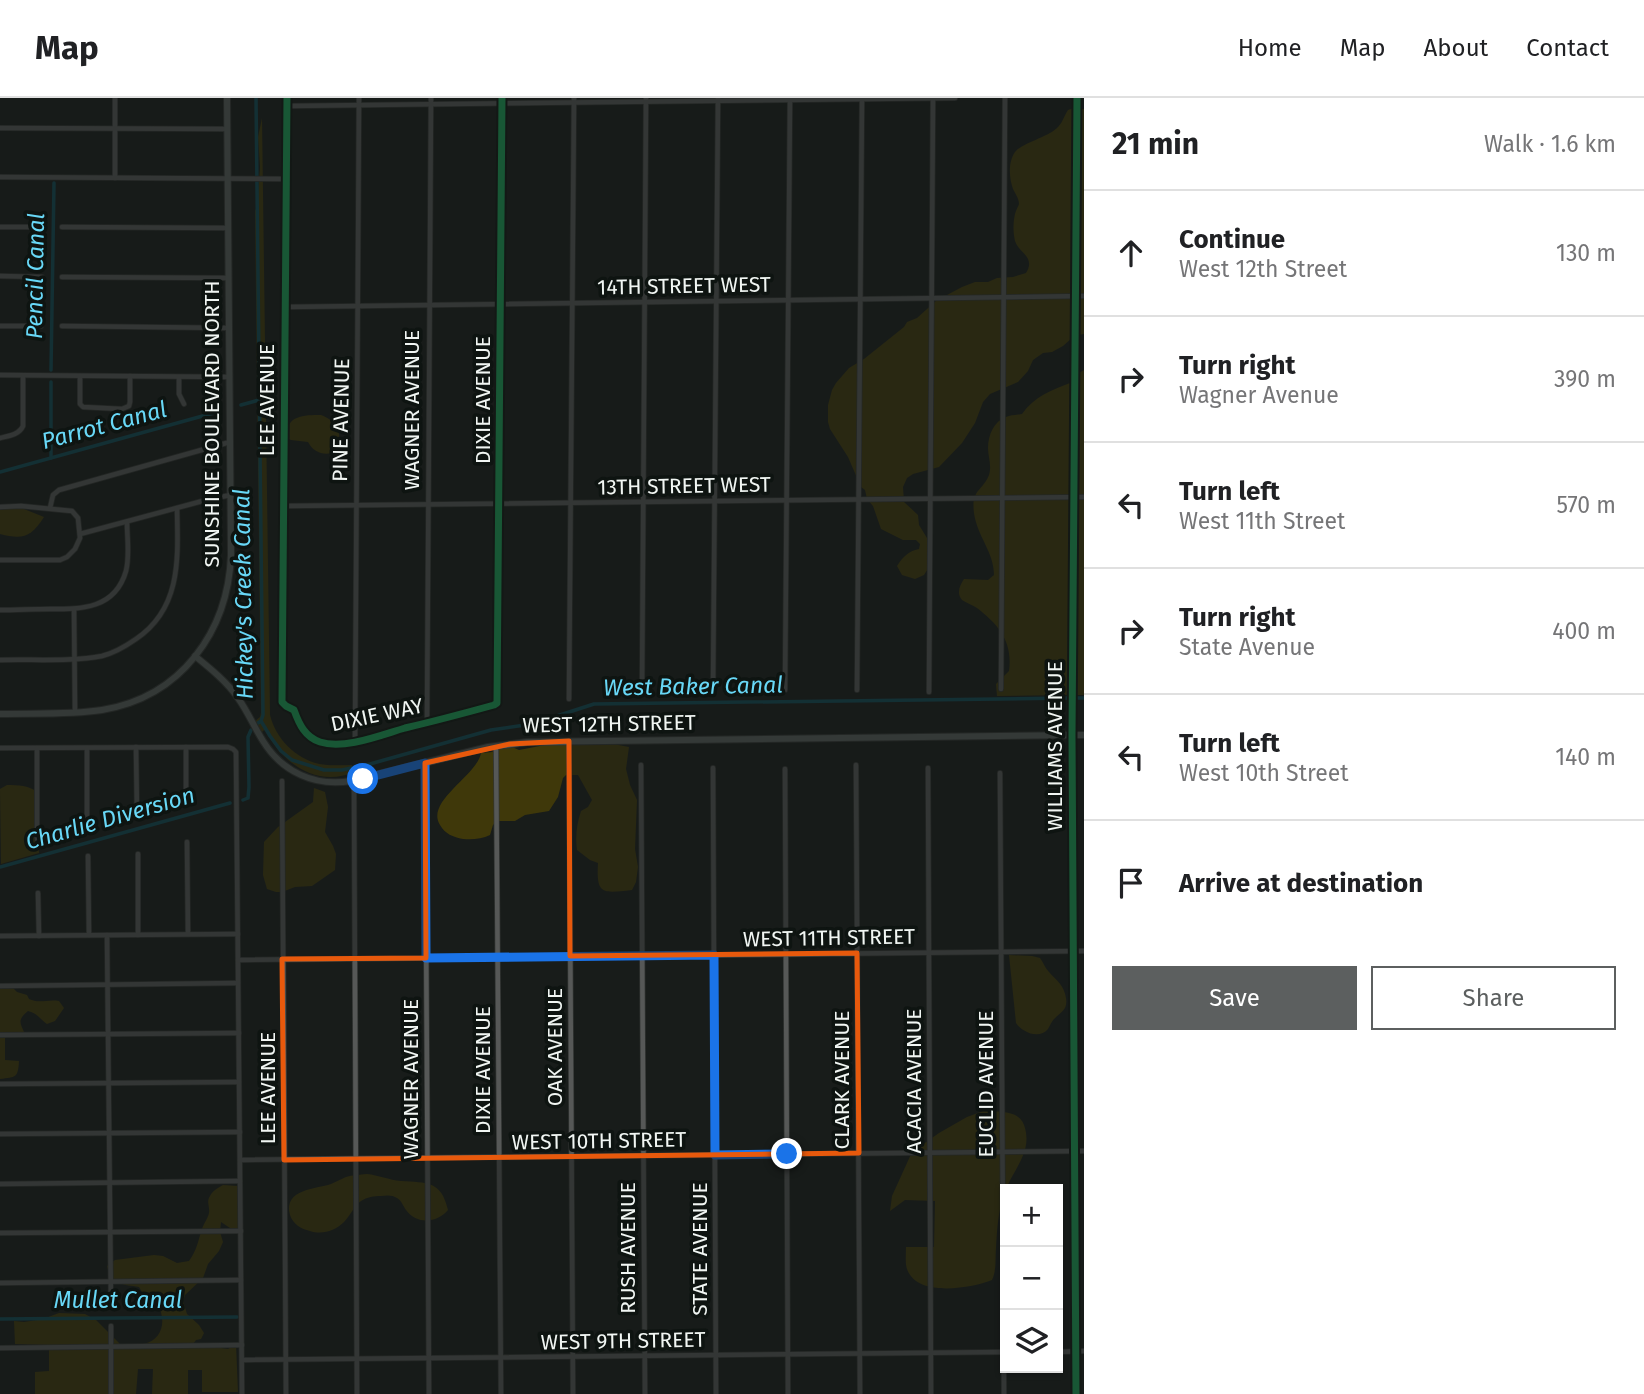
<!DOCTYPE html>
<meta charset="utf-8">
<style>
:root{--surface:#fff;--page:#f6f6f6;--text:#202124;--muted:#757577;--line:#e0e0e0;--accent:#5c5f5f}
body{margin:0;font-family:"Fira Sans",sans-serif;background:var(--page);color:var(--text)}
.controls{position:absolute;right:21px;bottom:21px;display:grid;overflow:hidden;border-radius:0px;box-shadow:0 2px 5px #0004}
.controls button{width:63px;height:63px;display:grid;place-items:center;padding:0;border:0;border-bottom:2px solid var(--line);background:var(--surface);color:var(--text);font:35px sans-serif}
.stop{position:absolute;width:21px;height:21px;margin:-16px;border:5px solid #1a73e8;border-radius:50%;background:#fff}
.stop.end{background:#1a73e8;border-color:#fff;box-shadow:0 2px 7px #0008}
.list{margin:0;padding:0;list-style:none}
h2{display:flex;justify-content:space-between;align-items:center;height:91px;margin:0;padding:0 28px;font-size:30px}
h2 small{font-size:23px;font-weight:400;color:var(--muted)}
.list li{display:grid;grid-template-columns:46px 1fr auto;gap:21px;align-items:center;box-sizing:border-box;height:126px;padding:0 28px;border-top:2px solid var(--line)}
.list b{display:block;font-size:26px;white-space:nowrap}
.list p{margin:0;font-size:23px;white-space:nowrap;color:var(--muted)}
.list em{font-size:23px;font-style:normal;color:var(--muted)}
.actions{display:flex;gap:14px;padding:21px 28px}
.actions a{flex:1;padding:16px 0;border:2px solid var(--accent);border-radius:0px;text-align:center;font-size:24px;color:var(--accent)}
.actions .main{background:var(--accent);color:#fff}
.icon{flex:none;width:38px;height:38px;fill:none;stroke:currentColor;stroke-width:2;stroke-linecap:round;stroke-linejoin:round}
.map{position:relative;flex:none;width:1084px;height:1296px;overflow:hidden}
header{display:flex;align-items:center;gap:42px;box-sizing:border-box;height:98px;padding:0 35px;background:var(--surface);border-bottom:2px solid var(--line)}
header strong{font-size:33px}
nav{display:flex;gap:38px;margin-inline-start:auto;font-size:24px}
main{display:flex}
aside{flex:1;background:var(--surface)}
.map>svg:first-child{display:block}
.green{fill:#3f380a}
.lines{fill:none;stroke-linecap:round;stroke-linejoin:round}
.canal{stroke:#0f4956;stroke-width:3.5}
.street-casing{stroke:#323533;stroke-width:6}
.secondary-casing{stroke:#323533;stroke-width:8}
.street{stroke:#565857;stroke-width:4.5}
.secondary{stroke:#575e5c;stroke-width:6}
.cycleway-casing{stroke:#0e1411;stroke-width:11}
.cycleway{stroke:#1a9f57;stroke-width:7}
.route{stroke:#1a73e8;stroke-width:9}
.marked{fill:none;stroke:#e8590c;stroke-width:5;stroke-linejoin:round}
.labels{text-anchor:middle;stroke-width:7;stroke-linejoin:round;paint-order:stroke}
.street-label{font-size:21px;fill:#f1f6f3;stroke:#0e1411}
.water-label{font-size:23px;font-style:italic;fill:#68d8f7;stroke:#0e1411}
</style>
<header>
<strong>Map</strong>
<nav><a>Home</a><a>Map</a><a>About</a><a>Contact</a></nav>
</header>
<main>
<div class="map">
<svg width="1084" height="1296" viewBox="0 0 1084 1296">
<rect width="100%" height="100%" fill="#181c1a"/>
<!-- green -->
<g class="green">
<path d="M1074 10 1073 239 1063 248 1052 254 1043 255 1033 262 1028 273 1018 284 990 296 983 304 975 325 962 345 939 369 913 376 907 380 903 389 904 404 918 417 919 427 927 440 930 453 929 469 924 477 915 481 902 477 897 468C903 459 908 453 919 451L920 446 916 442H903L881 431 873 408 867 401 865 392 861 389 848 359 830 331 828 324V307L832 292 836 285 849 270 864 261 904 229 907 224 917 220 937 202 947 197 962 189 975 184H988L997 180 1013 179 1026 175C1036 159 1019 155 1015 143 1013 135 1013 124 1015 116 1016 112 1018 109 1019 106 1019 101 1015 95 1013 91 1009 80 1008 64 1015 54 1022 45 1046 40 1057 30 1062 26 1064 18 1068 12Z"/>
<path d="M1079 11H1084V236L1077 237Z"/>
<path d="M262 20 270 617C276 641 295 660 319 666 330 668 341 667 352 667L354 674C317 690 282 665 266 633L264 632 261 635 254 624 260 619 261 615 255 113 257 109 260 69 258 39Z"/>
<path d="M1084 272V597H1074L1077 276Z"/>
<path d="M1073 279 1071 597 997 598 996 586 1009 573C1013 544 999 527 977 510 973 507 966 505 962 502 956 495 960 487 964 481L988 482 994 477C994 454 977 438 974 415 971 391 982 394 989 377 992 367 988 359 988 350 988 337 994 323 1006 319 1011 317 1017 317 1022 316 1034 299 1051 292 1070 285Z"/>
<path d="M321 317C338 323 344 338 336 354 324 358 314 355 308 344L291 342 287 340C285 317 304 317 321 317Z"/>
<path d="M0 407H14L44 419C31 439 23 442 0 436Z"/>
<path d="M608 645 629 649 626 671 630 687 637 702 635 751 638 769 636 784 632 792C603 795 596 798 598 765L590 762 577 752C575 738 577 725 581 713L588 709 592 702 578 677H566L563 680 558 699 549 713 525 717 515 723H497L493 727 490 737C482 741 472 742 463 741 453 739 445 736 440 727 425 703 477 678 481 655L492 654 497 650 510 648 519 652 550 646Z"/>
<path d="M7 687C17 687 30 687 38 695L39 755 1 766 0 691Z"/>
<path d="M314 690 325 694 328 709 325 734 333 748 336 756 335 772 312 788 295 789 282 794H276L267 791 263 777 264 744 278 729 313 704Z"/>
<path d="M1009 857 1032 858 1040 860C1043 864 1045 870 1049 874 1057 883 1064 887 1066 900 1068 912 1061 914 1054 921 1051 924 1050 928 1048 931 1039 942 1022 934 1016 925Z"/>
<path d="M0 888H11L17 894 27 897 29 901C39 906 48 901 59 903L64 910 55 923 47 926C40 921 37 915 28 913 17 922 20 925 25 936L5 937V962L19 963C18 980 16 979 0 981Z"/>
<path d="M986 1012C999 1015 1018 1011 1024 1027 1034 1055 1011 1073 1004 1097 998 1113 997 1133 996 1150 995 1161 997 1171 992 1182 972 1190 917 1200 907 1171 905 1165 906 1156 906 1149H934L935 1103 905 1102 890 1113 892 1098 912 1054 939 1035 967 1019Z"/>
<path d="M367 1076C378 1077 389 1082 401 1083 427 1085 441 1082 448 1112 437 1125 417 1127 406 1112 403 1108 402 1103 397 1100 393 1097 387 1097 381 1098 374 1098 367 1099 361 1103 353 1109 351 1117 344 1124 335 1133 322 1137 310 1133 301 1131 293 1126 290 1117 283 1091 316 1091 331 1086 336 1084 341 1081 346 1079 352 1077 360 1077 367 1076Z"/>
<path d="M223 1087 238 1088V1091L241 1094V1134L233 1132 221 1124 220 1134 223 1144 219 1153 208 1166 203 1180 185 1197 183 1203 187 1216 199 1227 204 1235 201 1241 196 1242 193 1246 228 1251 236 1246 238 1294H202V1272H188V1296H152L153 1271H138L136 1296H35V1274L49 1273V1247L15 1246 14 1223 24 1224 43 1221 59 1215 85 1216 96 1222 121 1247C128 1247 137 1247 144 1246 163 1242 167 1221 157 1206 147 1205 144 1197 139 1189 122 1186 112 1188 107 1168L115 1162 154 1157 163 1158 177 1165 189 1163C197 1152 198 1143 202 1131 204 1125 208 1120 209 1115 210 1108 206 1104 210 1098 213 1092 218 1090 223 1087Z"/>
</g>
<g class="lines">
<!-- canal -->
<g class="canal">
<path d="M256 0 263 617 261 623 258 625"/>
<path d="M51 272 54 85"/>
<path d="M51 284V360"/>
<path d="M241 307 259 302"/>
<path d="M0 374 217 314"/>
<path d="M1075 600H1084"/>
<path d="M261 623 270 638 281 653 292 662 324 672H342L370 666 491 632 532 626 594 606 1069 600"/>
<path d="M243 702 248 700 249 689 248 639 251 632"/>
<path d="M0 769 230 705"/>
<path d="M0 1221 237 1219"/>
</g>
<!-- street casing -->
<g class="street-casing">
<g id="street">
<path d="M287 0 282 604 286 608 294 612C299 626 305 639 320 644 344 652 381 637 405 630 435 623 465 615 494 607L497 605 502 0"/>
<path d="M287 8 955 0"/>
<path d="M0 30 227 31"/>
<path d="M0 79 286 81"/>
<path d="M115 80V0"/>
<path d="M0 129H43"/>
<path d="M62 129 228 130"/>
<path d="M0 178 42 179"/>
<path d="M62 179 229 180"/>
<path d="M285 209 1084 198"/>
<path d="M0 228H41"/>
<path d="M62 228 229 230"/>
<path d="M0 277 230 279"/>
<path d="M80 278V306L83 309 122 311 129 308 130 304V278"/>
<path d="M179 279V296L184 306"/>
<path d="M0 340C8 338 19 337 23 328V278"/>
<path d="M284 408 1084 399"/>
<path d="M0 409 21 408 72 413 78 420 80 440 75 451 67 459 60 462H0"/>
<path d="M50 410 53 397 59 392 230 344"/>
<path d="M80 436 210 401 231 397"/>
<path d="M74 511 75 614"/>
<path d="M0 512C17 512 33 511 50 511 82 511 115 511 126 473 130 457 127 440 127 424"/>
<path d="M0 562C32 561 72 564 102 558 114 555 126 548 136 541 182 510 178 459 177 410"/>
<path d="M1001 591 1005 0"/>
<path d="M785 592 790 1"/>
<path d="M857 592 862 0"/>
<path d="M929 594 933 0"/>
<path d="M642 595 646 0"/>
<path d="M713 595 718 0"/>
<path d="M569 601 574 0"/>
<path d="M427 625 431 0"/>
<path d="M355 643 359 0"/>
<path d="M569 643 573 1296"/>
<path d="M496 648 501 1296"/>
<path d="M136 649 137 716"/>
<path d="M186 649V704"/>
<path d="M0 650 228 649 233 651 236 654 242 1296"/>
<path d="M425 665 429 1296"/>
<path d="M641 667 645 1296"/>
<path d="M856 667 860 1296"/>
<path d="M713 670 716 1296"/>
<path d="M928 670 931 1296"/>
<path d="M785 671 788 1296"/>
<path d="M1000 675 1004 1296"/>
<path d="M282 683 286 1296"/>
<path d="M354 690 357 1296"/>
<path d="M87 730V650"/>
<path d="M37 741V650"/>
<path d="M187 744 188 836"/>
<path d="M138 756V837"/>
<path d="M88 758 89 837"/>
<path d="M38 795 39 838"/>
<path d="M107 837 111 1208"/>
<path d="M0 838 238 836"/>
<path d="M238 862 1084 853"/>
<path d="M0 888 238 885"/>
<path d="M0 937 239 935"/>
<path d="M0 986 239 984"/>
<path d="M0 1036 240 1034"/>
<path d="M240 1062 1084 1053"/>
<path d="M0 1086 240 1083"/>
<path d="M0 1135 241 1133"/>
<path d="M0 1185 241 1182"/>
<path d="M111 1228V1296"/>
<path d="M0 1250 242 1247"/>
<path d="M1058 1254 1084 1253"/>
<path d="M242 1262 1005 1254"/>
</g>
</g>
<!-- secondary casing -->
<g class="secondary-casing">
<g id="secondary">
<path d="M195 558C211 571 227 584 238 600 248 614 254 629 263 643 282 674 315 689 351 683L488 649 527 644 1084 637"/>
<path d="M0 616C34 615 69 617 102 612 181 599 228 534 231 457L227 0"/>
<path d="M1076 1296 1072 638 1077 0"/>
</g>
</g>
<!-- street -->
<use href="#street" class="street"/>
<!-- secondary -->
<use href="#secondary" class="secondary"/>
<!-- cycleway casing -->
<g class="cycleway-casing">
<g id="cycleway">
<path d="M287 0 282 604 286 608 294 612C299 626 305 639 320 644 344 652 381 637 405 630 435 623 465 615 494 607L497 605 502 0"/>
<path d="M1076 1296 1072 638 1077 0"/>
</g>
</g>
<!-- cycleway -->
<use href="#cycleway" class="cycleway"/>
</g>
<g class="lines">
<!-- route -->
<path class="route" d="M363 681 425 665 426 860 714 857 715 1057 787 1056"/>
</g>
<!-- marked area -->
<path d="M0 0H1084V1296H0ZM569 643 570 858 857 855 859 1055 284 1062 282 861 426 860 425 665 510 646Z" fill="#181c1a" fill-opacity=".55" fill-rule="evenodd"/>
<path class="marked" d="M569 643 570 858 857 855 859 1055 284 1062 282 861 426 860 425 665 510 646Z"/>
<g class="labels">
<!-- street labels -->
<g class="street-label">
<text transform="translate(684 188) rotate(-1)" y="7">14TH STREET WEST</text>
<text transform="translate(267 302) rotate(-90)" y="7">LEE AVENUE</text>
<text transform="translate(483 302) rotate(-90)" y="7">DIXIE AVENUE</text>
<text transform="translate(412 312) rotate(-90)" y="7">WAGNER AVENUE</text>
<text transform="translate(341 322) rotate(-89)" y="7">PINE AVENUE</text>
<text transform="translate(212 326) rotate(-90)" y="7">SUNSHINE BOULEVARD NORTH</text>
<text transform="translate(684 388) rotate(-1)" y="7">13TH STREET WEST</text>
<text transform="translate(377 617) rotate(-12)" y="7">DIXIE WAY</text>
<text transform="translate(609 626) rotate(-1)" y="7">WEST 12TH STREET</text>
<text transform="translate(1055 648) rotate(-90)" y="7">WILLIAMS AVENUE</text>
<text transform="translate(829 840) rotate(-1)" y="7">WEST 11TH STREET</text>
<text transform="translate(555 949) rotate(-90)" y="7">OAK AVENUE</text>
<text transform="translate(483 972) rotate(-90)" y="7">DIXIE AVENUE</text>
<text transform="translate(411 981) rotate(-90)" y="7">WAGNER AVENUE</text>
<text transform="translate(842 982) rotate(-90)" y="7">CLARK AVENUE</text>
<text transform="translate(914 983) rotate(-90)" y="7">ACACIA AVENUE</text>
<text transform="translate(986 986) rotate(-90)" y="7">EUCLID AVENUE</text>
<text transform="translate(268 990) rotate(-90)" y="7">LEE AVENUE</text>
<text transform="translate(599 1043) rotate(-1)" y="7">WEST 10TH STREET</text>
<text transform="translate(628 1150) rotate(-90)" y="7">RUSH AVENUE</text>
<text transform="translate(700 1151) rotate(-90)" y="7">STATE AVENUE</text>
<text transform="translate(623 1243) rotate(-1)" y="7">WEST 9TH STREET</text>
</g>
<!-- water labels -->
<g class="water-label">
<text transform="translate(35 178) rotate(-89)" y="8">Pencil Canal</text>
<text transform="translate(104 327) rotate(-15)" y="8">Parrot Canal</text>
<text transform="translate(243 496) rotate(-91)" y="8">Hickey's Creek Canal</text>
<text transform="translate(693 588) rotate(-1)" y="8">West Baker Canal</text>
<text transform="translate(110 720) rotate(-16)" y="8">Charlie Diversion</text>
<text x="118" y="1210">Mullet Canal</text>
</g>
</g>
</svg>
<div class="controls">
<button>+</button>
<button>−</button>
<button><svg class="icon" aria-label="layers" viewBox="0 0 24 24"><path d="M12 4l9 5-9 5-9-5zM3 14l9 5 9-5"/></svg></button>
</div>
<div class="stop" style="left:363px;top:681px"></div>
<div class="stop end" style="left:787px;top:1056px"></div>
</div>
<aside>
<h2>21 min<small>Walk · 1.6 km</small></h2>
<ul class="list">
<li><svg class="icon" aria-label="ahead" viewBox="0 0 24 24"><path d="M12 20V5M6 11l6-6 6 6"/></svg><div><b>Continue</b><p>West 12th Street</p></div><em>130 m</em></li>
<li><svg class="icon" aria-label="right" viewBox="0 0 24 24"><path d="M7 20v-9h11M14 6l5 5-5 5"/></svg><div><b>Turn right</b><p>Wagner Avenue</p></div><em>390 m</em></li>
<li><svg class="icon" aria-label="left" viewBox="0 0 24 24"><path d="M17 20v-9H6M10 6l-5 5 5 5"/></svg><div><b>Turn left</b><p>West 11th Street</p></div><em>570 m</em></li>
<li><svg class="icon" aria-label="right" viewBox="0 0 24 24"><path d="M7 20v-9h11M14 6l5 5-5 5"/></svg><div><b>Turn right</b><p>State Avenue</p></div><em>400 m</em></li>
<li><svg class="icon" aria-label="left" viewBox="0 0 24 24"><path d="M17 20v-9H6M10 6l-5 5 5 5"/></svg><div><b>Turn left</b><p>West 10th Street</p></div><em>140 m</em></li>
<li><svg class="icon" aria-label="arrive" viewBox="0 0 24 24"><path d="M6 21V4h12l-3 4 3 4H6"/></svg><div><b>Arrive at destination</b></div></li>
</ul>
<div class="actions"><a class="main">Save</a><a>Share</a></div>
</aside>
</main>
